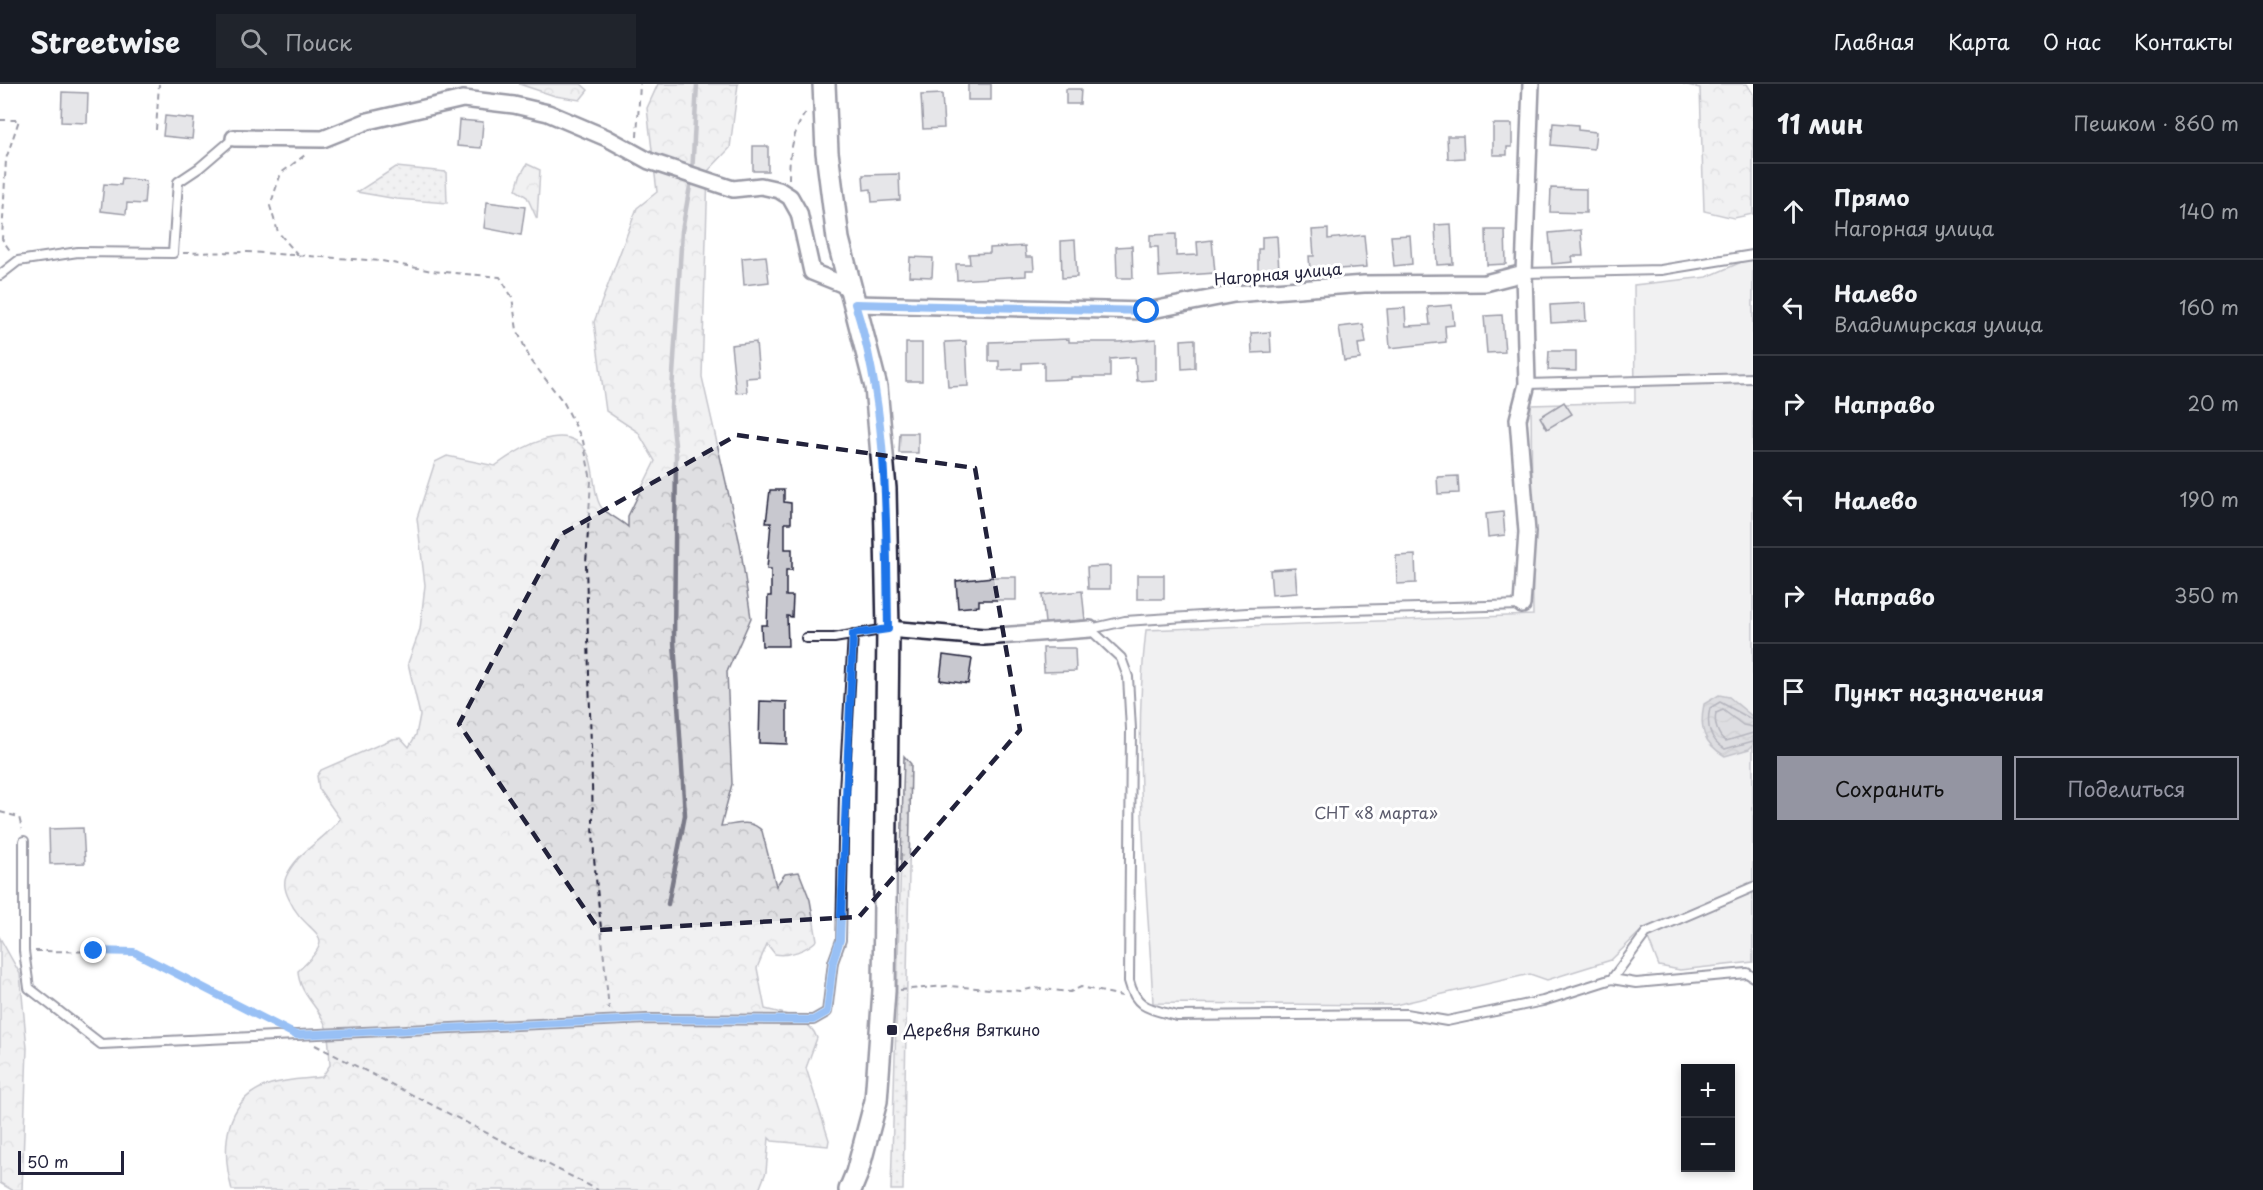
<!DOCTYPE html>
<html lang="ru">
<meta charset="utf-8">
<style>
:root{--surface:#171b24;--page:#20242c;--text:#f1f3f6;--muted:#9ea1a6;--line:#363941;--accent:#9495a2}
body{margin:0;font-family:"Playpen Sans",sans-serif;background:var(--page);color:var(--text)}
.controls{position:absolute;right:18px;bottom:18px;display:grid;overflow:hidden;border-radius:0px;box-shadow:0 3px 9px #0003}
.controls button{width:54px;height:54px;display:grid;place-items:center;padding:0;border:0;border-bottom:2px solid var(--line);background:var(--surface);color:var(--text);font:30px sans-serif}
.scale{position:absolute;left:18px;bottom:15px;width:106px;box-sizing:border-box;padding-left:6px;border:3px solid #22223b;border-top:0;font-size:16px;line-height:21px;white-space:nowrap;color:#22223b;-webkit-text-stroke:4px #fff;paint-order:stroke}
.stop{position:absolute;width:18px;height:18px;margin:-14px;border:4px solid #1a73e8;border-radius:50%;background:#fff}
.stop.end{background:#1a73e8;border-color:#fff;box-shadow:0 2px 6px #0008}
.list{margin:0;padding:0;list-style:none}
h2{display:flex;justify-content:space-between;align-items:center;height:78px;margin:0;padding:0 24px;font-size:26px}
h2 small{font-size:20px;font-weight:400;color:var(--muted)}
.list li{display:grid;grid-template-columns:39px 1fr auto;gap:18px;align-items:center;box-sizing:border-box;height:96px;padding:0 24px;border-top:2px solid var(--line)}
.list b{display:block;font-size:22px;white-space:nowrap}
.list p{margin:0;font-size:20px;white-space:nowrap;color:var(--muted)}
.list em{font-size:20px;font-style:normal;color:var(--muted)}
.actions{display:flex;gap:12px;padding:18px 24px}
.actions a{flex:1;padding:14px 0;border:2px solid var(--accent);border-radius:0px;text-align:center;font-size:21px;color:var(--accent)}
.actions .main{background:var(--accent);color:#111}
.icon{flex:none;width:33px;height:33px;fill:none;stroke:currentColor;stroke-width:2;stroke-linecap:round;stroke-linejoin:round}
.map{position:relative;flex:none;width:1753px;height:1106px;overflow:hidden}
header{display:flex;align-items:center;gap:36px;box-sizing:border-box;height:84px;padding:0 30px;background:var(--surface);border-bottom:2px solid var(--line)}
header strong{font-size:28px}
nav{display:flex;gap:33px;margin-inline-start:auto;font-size:21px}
.search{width:420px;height:54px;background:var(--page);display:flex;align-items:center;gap:15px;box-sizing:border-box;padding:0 21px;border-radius:0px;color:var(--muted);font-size:22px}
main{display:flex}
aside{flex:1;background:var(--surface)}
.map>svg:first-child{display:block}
.grass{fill:url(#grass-dots);stroke:#80808e;stroke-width:1.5}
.forest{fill:url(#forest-crowns);stroke:#80808e;stroke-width:1.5}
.garden{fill:#dfdfe2;stroke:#80808e;stroke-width:1.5}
.water{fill:url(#water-waves);stroke:#7a7a88;stroke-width:1.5}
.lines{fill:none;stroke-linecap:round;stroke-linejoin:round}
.shore{stroke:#5c5c6f;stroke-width:1.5}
.stream{stroke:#7a7a88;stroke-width:4.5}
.building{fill:#c8c8cf;stroke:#22223b;stroke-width:1.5}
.lane-casing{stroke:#22223b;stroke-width:12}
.street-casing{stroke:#22223b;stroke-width:20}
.secondary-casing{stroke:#22223b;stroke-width:26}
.path{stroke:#22223b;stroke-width:2;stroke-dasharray:6 4.5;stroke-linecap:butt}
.lane{stroke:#fff;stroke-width:8}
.street{stroke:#fff;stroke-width:15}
.secondary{stroke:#fff;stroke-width:21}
.route{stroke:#1a73e8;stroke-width:8}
.marked{fill:none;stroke:#22223b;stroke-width:4.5;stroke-dasharray:12 8;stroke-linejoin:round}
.poi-dot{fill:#22223b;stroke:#fff;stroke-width:2}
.labels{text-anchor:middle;stroke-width:6;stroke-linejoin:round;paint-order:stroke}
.street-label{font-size:16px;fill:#22223b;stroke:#fff}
.park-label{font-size:16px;fill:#5b5b6d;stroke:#fff}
.poi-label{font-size:16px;fill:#22223b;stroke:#fff;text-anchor:start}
</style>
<header>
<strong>Streetwise</strong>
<div class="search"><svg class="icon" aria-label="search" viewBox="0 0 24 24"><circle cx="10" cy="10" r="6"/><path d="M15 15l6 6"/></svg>Поиск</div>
<nav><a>Главная</a><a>Карта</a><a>О нас</a><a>Контакты</a></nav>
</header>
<main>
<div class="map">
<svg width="1753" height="1106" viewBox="0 0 1753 1106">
<defs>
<pattern id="grass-dots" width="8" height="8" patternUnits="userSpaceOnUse" patternTransform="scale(1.5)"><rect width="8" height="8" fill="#dfdfe2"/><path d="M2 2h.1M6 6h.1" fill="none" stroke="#bfbfc3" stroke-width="1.8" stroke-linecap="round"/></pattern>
<pattern id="forest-crowns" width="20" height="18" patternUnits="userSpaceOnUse" patternTransform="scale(1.5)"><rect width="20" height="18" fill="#dfdfe2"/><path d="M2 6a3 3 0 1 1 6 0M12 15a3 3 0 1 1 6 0" fill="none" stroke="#bfbfc3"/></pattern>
<pattern id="water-waves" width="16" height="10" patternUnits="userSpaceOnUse" patternTransform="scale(1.5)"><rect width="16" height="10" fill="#b4b4bc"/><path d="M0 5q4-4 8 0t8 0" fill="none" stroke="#9a9aa2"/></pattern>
</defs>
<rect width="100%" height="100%" fill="#fff"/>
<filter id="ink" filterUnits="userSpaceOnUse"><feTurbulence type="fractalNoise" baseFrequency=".0167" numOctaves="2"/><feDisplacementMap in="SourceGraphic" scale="12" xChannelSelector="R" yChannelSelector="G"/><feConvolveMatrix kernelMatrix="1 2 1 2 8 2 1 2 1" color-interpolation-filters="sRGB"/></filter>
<g filter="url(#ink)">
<!-- grass -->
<g class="grass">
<path d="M396 83 446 88 447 119 397 115 357 108Z"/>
<path d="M904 672 911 680 903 1106H891Z"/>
</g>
<!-- forest -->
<g class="forest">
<path d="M519 0H581L588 6 580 16 555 12Z"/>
<path d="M658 0H738L730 64 708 87 702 293 740 460 751 534 727 588 732 700 721 742C736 741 751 734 762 747L776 802 785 790 799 788 810 816 817 856C807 866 788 873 775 870L767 860 757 884 765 925C785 930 809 933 817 954L806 984 829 1056 828 1062 772 1057 769 1054 766 1088 759 1106H232C221 1065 223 1014 271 1000 287 995 305 995 322 993L330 981C329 969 330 949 324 938 316 920 299 909 298 887 344 846 306 854 289 815 286 809 283 800 286 793 297 767 324 757 340 735L319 705 317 692 321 686 392 655 401 654 409 663 416 651 420 631 408 579 420 545 425 501 417 434 435 378 447 372 495 382C517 366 568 333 588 370 595 383 593 414 602 424 609 431 620 436 628 443V432L655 377 638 348 606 327 594 238 637 124 657 108 647 24Z"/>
<path d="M1683 0H1747L1753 10V130L1734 134 1704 127 1700 4Z"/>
<path d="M527 80 540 86 537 135 527 113 516 106 520 92Z"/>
<path d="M0 854 20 890 27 964 22 1106H12L0 1099Z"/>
</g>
<!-- garden -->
<path class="garden" d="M1753 173V878L1680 886 1659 882 1646 849 1642 846 1611 876 1547 896 1530 890 1395 921 1153 919C1147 795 1132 670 1146 546L1533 531 1531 321 1635 318 1634 201 1707 193Z"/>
<!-- water -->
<path class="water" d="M1719 611 1729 613 1753 633V661L1749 665 1725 672C1703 659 1699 644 1704 620Z"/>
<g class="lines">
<!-- shore -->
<g class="shore">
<path d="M1753 636 1720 618 1710 624C1706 641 1710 656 1725 665L1753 657"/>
<path d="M1753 643 1743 641 1723 626 1716 629C1714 638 1717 652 1726 657L1753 649"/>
</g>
<!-- stream -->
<path class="stream" d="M668 820 685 731 674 557 676 371 671 323 682 147 692 91 697 0"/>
</g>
<!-- building -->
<g class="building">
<rect x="968" y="0" width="23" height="16"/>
<path d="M1066 5H1081L1080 20H1066Z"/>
<path d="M62 8 88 9 87 39 61 38Z"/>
<path d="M942 10 944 44 923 45 921 11Z"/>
<path d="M165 32 194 35 192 55 163 52Z"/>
<path d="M459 36 483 38 481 64 457 62Z"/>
<path d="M1553 39 1578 41V46L1596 48 1594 65 1551 61Z"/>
<path d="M1493 40H1512V63H1507V71H1493Z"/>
<path d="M1447 52H1463L1464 74 1448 75Z"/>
<rect x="753" y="62" width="15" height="25"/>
<path d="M899 90 900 116 872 118 871 105 864 106 863 91Z"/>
<path d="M122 94 146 97 144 120 127 119 126 130 101 127 104 100 121 101Z"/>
<path d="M1551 104 1586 105V129L1550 128Z"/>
<path d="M487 118 525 123 521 151 484 144Z"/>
<path d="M1451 140 1453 180 1437 181 1435 141Z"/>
<path d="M1328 145V155L1364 151 1367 183 1310 187 1309 172H1314L1312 146Z"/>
<path d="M1486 146H1505L1506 180 1487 181Z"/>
<path d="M1581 146 1583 172H1572L1573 178 1552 180 1549 149Z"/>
<path d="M1176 150V172L1198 171 1197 158 1212 156 1215 189 1159 193 1158 163H1150V151Z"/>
<path d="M1410 151 1412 180 1394 182 1391 152Z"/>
<path d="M1277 152 1279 187 1258 188V165H1262V153Z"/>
<path d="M1075 156 1077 193 1062 194 1061 157Z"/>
<path d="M1025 162 1026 173H1033L1034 186H1026V192L957 196 956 180H970L969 170 990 169V164Z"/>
<path d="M1132 162 1133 194H1117L1116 163Z"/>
<path d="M766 172 769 198 744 201 742 174Z"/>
<path d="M910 173 933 174 932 193 909 192Z"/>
<path d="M1585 219 1586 237 1551 239 1550 221Z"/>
<path d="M1452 221 1454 241 1445 242 1446 258 1390 264 1387 225 1405 224 1406 242 1430 241 1428 223Z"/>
<path d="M1502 231 1505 268 1487 269 1484 232Z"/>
<path d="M1363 240 1366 259 1358 260 1360 275 1344 277 1339 243Z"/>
<path d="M1270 248 1271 268 1252 269 1251 249Z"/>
<path d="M1069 255V258H1118L1156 255V296L1137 297 1135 273 1110 275V293H1071V295L1044 296V278L1022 279V285L999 286V277H989V258Z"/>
<path d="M1195 255V284L1182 285 1181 256Z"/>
<path d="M966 257 968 302 948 303 945 258Z"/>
<path d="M756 258 759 293 746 294 747 308 736 309 731 261Z"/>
<rect x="906" y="259" width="16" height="38"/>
<path d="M1549 267H1576V287L1548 286Z"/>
<path d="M1564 318 1572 330 1547 345 1540 333Z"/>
<path d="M900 349H918V369H899Z"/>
<path d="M1458 392 1459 409 1438 410 1437 393Z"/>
<path d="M770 406H784V418L791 419V439H785V465H792V486H786V512H793L792 533 787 532 788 562H762L761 541H767L768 512H771V485H767L771 439H766Z"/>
<path d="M1503 428 1505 451 1488 453 1486 430Z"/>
<path d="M1415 471 1416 499 1397 500 1396 472Z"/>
<path d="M1110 482V505H1088L1087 483Z"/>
<path d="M1295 484 1297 509 1272 511 1270 486Z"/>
<rect x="1137" y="491" width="27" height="24"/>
<path d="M993 493H1016V516H979V522L958 524 956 497Z"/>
<path d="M1082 507 1085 536 1045 539 1042 511Z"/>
<path d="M1043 564H1075L1076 587 1044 588Z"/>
<path d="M943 571 972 575 968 600 940 596Z"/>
<path d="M760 617 787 618V660L759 659Z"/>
<path d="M83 744 85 779 50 780 49 745Z"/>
</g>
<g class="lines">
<!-- lane casing -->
<g class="lane-casing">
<g id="lane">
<path d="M1524 189 1661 186 1753 171"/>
<path d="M0 191 18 177 78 168 173 169 178 98 199 84 234 54"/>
<path d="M1527 300 1753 294"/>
<path d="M1090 545 1121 574 1128 593 1131 645 1129 897C1136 925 1151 925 1177 932L1406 930 1447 937 1543 917 1612 895 1636 899 1747 889 1753 893"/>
<path d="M1090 545 1125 537 1247 529 1522 521"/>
<path d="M806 554H834L887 545"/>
<path d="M24 757V867L29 904 101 960 647 935 813 936 827 928 833 878 841 856 844 707 853 550"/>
<path d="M1612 895 1646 849 1753 803"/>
</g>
</g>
<!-- street casing -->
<g class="street-casing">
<g id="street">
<path d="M234 54 323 55 368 37 463 15 514 21 548 29 607 54 649 77 733 105 761 102 779 106 790 113 799 129 812 188 842 200 852 209"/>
<path d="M855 220 1147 227 1234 210 1364 200 1485 199 1524 189"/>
<path d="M1522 521 1527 448 1518 335 1527 300 1524 189 1531 0"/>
<path d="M888 545 984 553 1090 545"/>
</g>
</g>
<!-- secondary casing -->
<g class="secondary-casing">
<path id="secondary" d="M824 0 827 68 838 155 876 303 885 405 888 545 884 907 876 1017 857 1089 850 1106"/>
</g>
<!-- path -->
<g class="path">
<path d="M0 36H19L6 75 2 155 11 168"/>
<path d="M156 46 159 0"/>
<path d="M637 53 640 0"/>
<path d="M789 95C789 73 793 44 807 27"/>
<path d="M183 169 248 168 382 177 432 187 500 193 512 213 517 246 530 275 564 319 583 357 591 396 586 480 594 774 609 925"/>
<path d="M298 171 278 148 270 122 281 89 305 71"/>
<path d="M0 728 19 733 22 745"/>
<path d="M35 867 134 868 275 941"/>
<path d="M900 906 947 902 1021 907 1033 904 1070 908 1081 903 1122 912"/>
<path d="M315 961 598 1106"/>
</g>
<!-- lane -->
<use href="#lane" class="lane"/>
<!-- street -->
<use href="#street" class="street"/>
<!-- secondary -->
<use href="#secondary" class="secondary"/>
</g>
</g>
<g class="lines" filter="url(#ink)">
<!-- route -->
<path class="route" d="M94 867 134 868 296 951 647 935 813 936 827 928 833 878 840 856 853 550 888 545C886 436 889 325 855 220L1147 227"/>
</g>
<!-- marked area -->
<path d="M0 0H1753V1106H0ZM737 351 975 384 1020 646 859 833 599 846 459 640 560 451Z" fill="#fff" fill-opacity=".55" fill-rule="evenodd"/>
<path class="marked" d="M737 351 975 384 1020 646 859 833 599 846 459 640 560 451Z"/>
<!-- markers -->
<rect class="poi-dot" x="886" y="940" width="12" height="12" rx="3"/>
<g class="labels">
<!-- street labels -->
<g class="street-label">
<text transform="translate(1278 190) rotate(-5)" y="6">Нагорная улица</text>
</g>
<!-- park labels -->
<g class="park-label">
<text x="1376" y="735">СНТ «8 марта»</text>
</g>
<!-- poi labels -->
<g class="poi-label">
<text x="904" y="952">Деревня Вяткино</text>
</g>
</g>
</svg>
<div class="controls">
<button>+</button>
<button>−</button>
</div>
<div class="scale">50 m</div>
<div class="stop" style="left:1147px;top:227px"></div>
<div class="stop end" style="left:94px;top:867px"></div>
</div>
<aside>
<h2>11 мин<small>Пешком · 860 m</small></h2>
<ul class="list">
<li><svg class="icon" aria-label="ahead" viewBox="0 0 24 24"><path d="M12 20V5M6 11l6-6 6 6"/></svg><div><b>Прямо</b><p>Нагорная улица</p></div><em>140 m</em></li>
<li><svg class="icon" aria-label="left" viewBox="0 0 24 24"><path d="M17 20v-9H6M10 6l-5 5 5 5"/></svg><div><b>Налево</b><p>Владимирская улица</p></div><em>160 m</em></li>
<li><svg class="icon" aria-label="right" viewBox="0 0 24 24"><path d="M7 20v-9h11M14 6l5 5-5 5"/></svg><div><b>Направо</b></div><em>20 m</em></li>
<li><svg class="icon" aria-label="left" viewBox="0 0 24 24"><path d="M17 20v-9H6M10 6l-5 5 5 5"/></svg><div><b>Налево</b></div><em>190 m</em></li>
<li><svg class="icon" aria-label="right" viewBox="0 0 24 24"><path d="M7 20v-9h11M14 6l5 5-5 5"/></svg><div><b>Направо</b></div><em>350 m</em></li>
<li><svg class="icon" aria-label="arrive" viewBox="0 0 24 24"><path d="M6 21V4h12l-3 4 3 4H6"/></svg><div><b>Пункт назначения</b></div></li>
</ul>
<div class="actions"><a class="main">Сохранить</a><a>Поделиться</a></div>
</aside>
</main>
